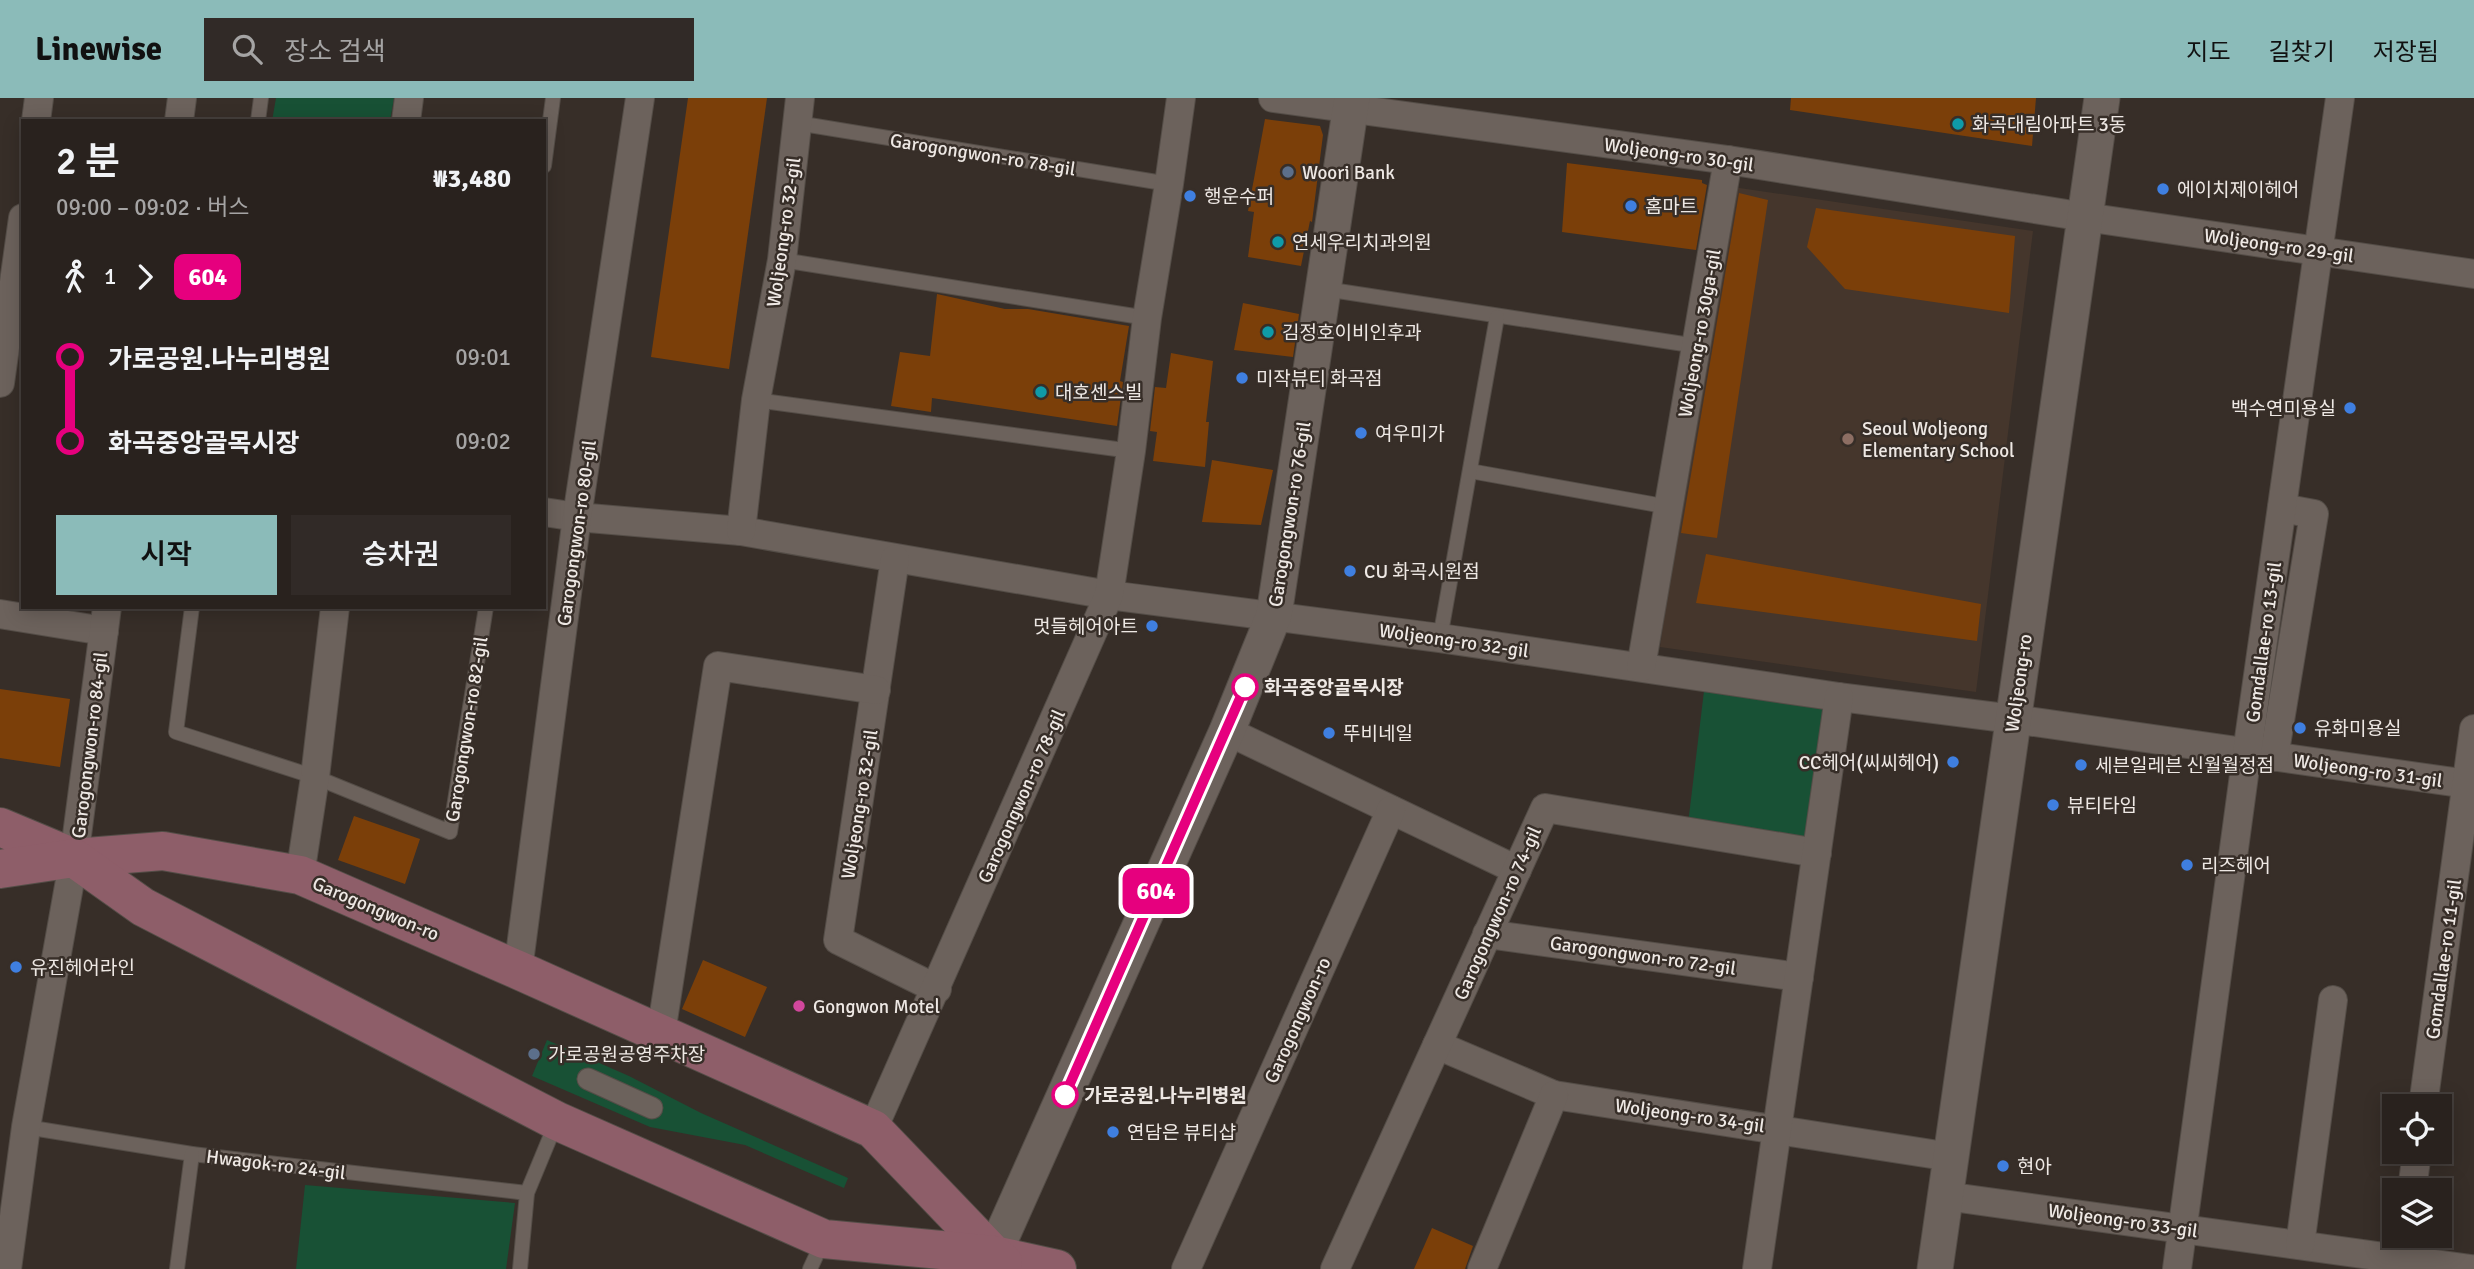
<!DOCTYPE html>
<html lang="ko">
<meta charset="utf-8">
<style>
body{margin:0;font-family:Signika,"Noto Sans KR",sans-serif;background:#312a27;color:#f1f3f6;height:100vh;display:flex;flex-direction:column;font-size:26px;white-space:nowrap}
*{box-sizing:border-box;margin:0}
p{font-size:23px;color:#a5a4a4}
.icon{flex:none;width:38px;height:38px;fill:none;stroke:currentColor;stroke-width:2;stroke-linecap:round;stroke-linejoin:round}
.map{position:relative;flex:1;overflow:hidden}
.side{position:absolute;left:21px;top:21px;width:525px;height:490px;display:flex;flex-direction:column;background:#29221e;border-radius:0px;box-shadow:0 4px 18px #0003,0 0 0 2px #453f3c}
.side>*{flex:none}
.badge{padding:0 14px;border-radius:10px;font-size:24px;line-height:46px}
.tools{position:absolute;left:2382px;top:996px;display:grid;gap:14px}
.tools a{display:grid;place-items:center;width:70px;height:70px;border-radius:0px;background:#29221e;box-shadow:0 4px 18px #0003,0 0 0 2px #453f3c;font-size:35px}
.map>.badge{position:absolute;translate:-50% -50%;box-shadow:0 0 0 4px #fff}
.legs{display:flex;align-items:center;gap:10px;height:77px;padding:0 35px;font-size:23px}
.legs p{margin-inline-start:auto}
.summary{display:flex;align-items:center;justify-content:space-between;height:119px;padding:0 35px}
h1{font-size:38px;font-weight:600;line-height:52px}
.button{display:flex;gap:14px;margin-top:auto;padding:14px 35px}
.button a{flex:1;height:80px;border-radius:0px;background:#8bbbb9;color:#111;font-size:28px;font-weight:600;line-height:80px;text-align:center}
.button a+a{background:#312a27;color:#f1f3f6}
ul{padding:0 35px;list-style:none}
li{display:flex;align-items:center;gap:24px;height:84px;font-size:26px}
li i{display:grid;place-items:center;width:10px;height:100%;margin:0 9px;background:currentColor}
li i::after{content:'';width:18px;height:18px;margin:-9px;border:5px solid;border-radius:50%;background:#29221e}
li p{margin-inline-start:auto}
li:first-child i{background:linear-gradient(#0000 50%,currentColor 0)}
li:last-child i{background:linear-gradient(currentColor 50%,#0000 0)}
header{display:flex;align-items:center;gap:42px;box-sizing:border-box;height:98px;padding:0 35px;background:#8bbbb9;color:#111}
header strong{font-size:33px}
nav{display:flex;gap:38px;margin-inline-start:auto;font-size:24px}
.search{width:490px;height:63px;background:#312a27;display:flex;align-items:center;gap:18px;box-sizing:border-box;padding:0 24px;border-radius:0px;color:#a5a4a4;font-size:26px}
.map>svg:first-child{display:block}
.built{fill:#45362c}
.green{fill:#185135}
.building{fill:#7b3f09}
.lines{fill:none;stroke-linecap:round;stroke-linejoin:round}
.service-casing{stroke:#544d47;stroke-width:16}
.pedestrian-casing{stroke:#544d47;stroke-width:23}
.minor-casing{stroke:#544d47;stroke-width:30}
.tertiary-casing{stroke:#544d47;stroke-width:37}
.secondary-casing{stroke:#544d47;stroke-width:40}
.service{stroke:#6c625c;stroke-width:14}
.pedestrian{stroke:#6c625c;stroke-width:21}
.minor{stroke:#6c625c;stroke-width:28}
.tertiary{stroke:#6c625c;stroke-width:35}
.secondary{stroke:#8e5e69;stroke-width:38}
.line-1-casing{stroke:#fff;stroke-width:16}
.line-1{stroke:#e6007e;stroke-width:10}
.culture-dot{fill:#0f9aa8;stroke:#372e28;stroke-width:2.5}
.service-dot{fill:#5c6f8a;stroke:#372e28;stroke-width:2.5}
.shop-dot{fill:#3f7fe0;stroke:#372e28;stroke-width:2.5}
.education-dot{fill:#8d6e63;stroke:#372e28;stroke-width:2.5}
.stop-1-dot{fill:#fff;stroke:#e6007e;stroke-width:3.5}
.hotel-dot{fill:#d1479c;stroke:#372e28;stroke-width:2.5}
.labels{text-anchor:middle;stroke-width:5;stroke-linejoin:round;paint-order:stroke}
.poi-label{font-size:19px;fill:#eee8e4;stroke:#372e28;text-anchor:start}
.street-label{font-size:19px;fill:#eee8e4;stroke:#372e28}
.stop-label{font-size:19px;font-weight:bold;fill:#eee8e4;stroke:#372e28;text-anchor:start}
</style>
<header>
<strong>Linewise</strong>
<div class="search"><svg class="icon" aria-label="search" viewBox="0 0 24 24"><circle cx="10" cy="10" r="6"/><path d="M15 15l6 6"/></svg>장소 검색</div>
<nav><a>지도</a><a>길찾기</a><a>저장됨</a></nav>
</header>
<div class="map">
<svg width="2474" height="1171" viewBox="0 0 2474 1171">
<rect width="100%" height="100%" fill="#372e28"/>
<path class="built" d="M1726 88 2033 133 1976 594 1660 549Z"/>
<g class="green">
<path d="M276 0H394L390 23H272Z"/>
<path d="M1704 593 1830 611 1812 744 1688 726Z"/>
<path d="M547 942 629 978 701 1015 848 1080 844 1090 745 1047 650 1029 532 978Z"/>
<path d="M305 1087 515 1105 506 1171H296Z"/>
</g>
<g class="building">
<path d="M688 0H767L729 271 651 259Z"/>
<path d="M1791 0H2036L2032 48 1790 12Z"/>
<path d="M1265 21 1320 28 1323 37 1312 124 1310 123 1301 168 1248 159 1254 114 1248 113Z"/>
<path d="M1567 65 1702 82V85L1707 87 1696 152 1562 134Z"/>
<path d="M1739 95 1768 102 1717 440 1681 435Z"/>
<path d="M1816 110 2015 138 2009 215 1845 191 1807 149Z"/>
<path d="M937 196 1005 211H1028L1129 228 1120 283 1123 284 1117 328 932 300 931 314 891 308 900 254 930 258Z"/>
<path d="M1243 205 1299 216 1293 259 1234 252Z"/>
<path d="M1171 255 1213 263 1206 324H1209L1205 369 1153 363 1157 334 1150 333 1155 289 1166 290Z"/>
<path d="M1212 362 1273 372 1261 427 1202 424Z"/>
<path d="M1706 456 1981 506 1977 543 1696 505Z"/>
<path d="M0 591 70 601 60 669 0 660Z"/>
<path d="M354 718 420 741 405 786 338 762Z"/>
<path d="M703 862 767 889 745 939 682 911Z"/>
<path d="M1432 1130 1473 1148 1465 1171H1414Z"/>
</g>
<g class="lines">
<defs>
<g id="service">
<path d="M258 23 261 0"/>
<path d="M797 25 1169 86"/>
<path d="M544 68 553 0"/>
<path d="M782 162 1147 220"/>
<path d="M1325 191 1697 248"/>
<path d="M756 302 1131 353"/>
<path d="M1470 373 1669 409"/>
<path d="M192 509 176 634 315 679 450 734 486 509"/>
<path d="M1440 540 1497 219"/>
<path d="M26 1029 192 1056 527 1095"/>
<path d="M177 1171 192 1056"/>
<path d="M520 1171 527 1095 556 1025"/>
<path d="M810 1171 823 1143"/>
</g>
<path id="pedestrian" d="M588 981 652 1010"/>
<g id="minor">
<path d="M1273 0 1728 62 2085 119 2474 176"/>
<path d="M36 23 39 0"/>
<path d="M179 23 182 0"/>
<path d="M406 23 409 0"/>
<path d="M0 285 23 120"/>
<path d="M544 414 577 419 741 433 1109 497 1440 540 1839 599 2013 621 2474 687"/>
<path d="M741 433 756 302 782 162 800 0"/>
<path d="M895 461 838 842 937 891"/>
<path d="M0 516 104 533"/>
<path d="M1641 569 1728 62"/>
<path d="M1227 633 1517 772"/>
<path d="M2274 659 2314 416 2282 410"/>
<path d="M300 777 315 679 335 509"/>
<path d="M1487 836 1799 879"/>
<path d="M518 872 577 419 640 0"/>
<path d="M661 935 718 568 876 592"/>
<path d="M1437 947 1554 997 1951 1059"/>
<path d="M2423 1008 2474 631"/>
<path d="M873 1031 1109 497 1131 353 1147 220 1169 86 1181 0"/>
<path d="M2412 1092 2417 1054"/>
<path d="M1945 1098 2471 1171"/>
<path d="M2300 1147 2333 902"/>
<path d="M7 1171 26 1029 74 760 107 509"/>
<path d="M1186 1171 1391 712"/>
<path d="M1335 1171 1545 710 1817 755"/>
<path d="M1482 1171 1554 997"/>
<path d="M1757 1171 1839 599"/>
<path d="M2177 1171 2247 655 2340 0"/>
</g>
<g id="tertiary">
<path d="M987 1171 1227 633 1274 517 1352 0"/>
<path d="M1935 1171 2102 0"/>
</g>
<g id="secondary">
<path d="M0 729 74 760 163 753 300 777 518 872 873 1031 994 1157 1057 1171"/>
<path d="M0 771 74 760 143 809 557 1023 824 1141 994 1157 1003 1164"/>
</g>
</defs>
<use href="#service" class="service-casing"/>
<use href="#pedestrian" class="pedestrian-casing"/>
<use href="#minor" class="minor-casing"/>
<use href="#tertiary" class="tertiary-casing"/>
<use href="#secondary" class="secondary-casing"/>
<use href="#service" class="service"/>
<use href="#pedestrian" class="pedestrian"/>
<use href="#minor" class="minor"/>
<use href="#tertiary" class="tertiary"/>
<use href="#secondary" class="secondary"/>
</g>
<g class="lines">
<defs>
<path id="line-1" d="M1065 997 1245 589"/>
</defs>
<use href="#line-1" class="line-1-casing"/>
<use href="#line-1" class="line-1"/>
</g>
<g class="culture-dot">
<circle cx="1958" cy="26" r="7"/>
<circle cx="1278" cy="144" r="7"/>
<circle cx="1268" cy="234" r="7"/>
<circle cx="1041" cy="294" r="7"/>
</g>
<g class="service-dot">
<circle cx="1288" cy="74" r="7"/>
<circle cx="534" cy="956" r="7"/>
</g>
<g class="shop-dot">
<circle cx="2163" cy="91" r="7"/>
<circle cx="1190" cy="98" r="7"/>
<circle cx="1631" cy="108" r="7"/>
<circle cx="1242" cy="280" r="7"/>
<circle cx="2350" cy="310" r="7"/>
<circle cx="1361" cy="335" r="7"/>
<circle cx="1350" cy="473" r="7"/>
<circle cx="1152" cy="528" r="7"/>
<circle cx="2300" cy="630" r="7"/>
<circle cx="1329" cy="635" r="7"/>
<circle cx="1953" cy="664" r="7"/>
<circle cx="2081" cy="667" r="7"/>
<circle cx="2053" cy="707" r="7"/>
<circle cx="2187" cy="767" r="7"/>
<circle cx="16" cy="869" r="7"/>
<circle cx="1113" cy="1034" r="7"/>
<circle cx="2003" cy="1068" r="7"/>
</g>
<circle class="education-dot" cx="1848" cy="341" r="7"/>
<g class="stop-1-dot">
<circle cx="1245" cy="589" r="12"/>
<circle cx="1065" cy="997" r="12"/>
</g>
<circle class="hotel-dot" cx="799" cy="908" r="7"/>
<g class="labels">
<g class="poi-label">
<text x="1972" y="33">화곡대림아파트 3동</text>
<text x="1302" y="81">Woori Bank</text>
<text x="2177" y="98">에이치제이헤어</text>
<text x="1204" y="105">행운수퍼</text>
<text x="1645" y="115">홈마트</text>
<text x="1292" y="151">연세우리치과의원</text>
<text x="1282" y="241">김정호이비인후과</text>
<text x="1256" y="287">미작뷰티 화곡점</text>
<text x="1055" y="301">대호센스빌</text>
<text x="2336" y="317" text-anchor="end">백수연미용실</text>
<text x="1862" y="337">Seoul Woljeong<tspan x="1862" dy="22">Elementary School</tspan></text>
<text x="1375" y="342">여우미가</text>
<text x="1364" y="480">CU 화곡시원점</text>
<text x="1138" y="535" text-anchor="end">멋들헤어아트</text>
<text x="2314" y="637">유화미용실</text>
<text x="1343" y="642">뚜비네일</text>
<text x="1939" y="671" text-anchor="end">CC헤어(씨씨헤어)</text>
<text x="2095" y="674">세븐일레븐 신월월정점</text>
<text x="2067" y="714">뷰티타임</text>
<text x="2201" y="774">리즈헤어</text>
<text x="30" y="876">유진헤어라인</text>
<text x="813" y="915">Gongwon Motel</text>
<text x="548" y="963">가로공원공영주차장</text>
<text x="1127" y="1041">연담은 뷰티샵</text>
<text x="2017" y="1075">현아</text>
</g>
<g class="street-label">
<text transform="translate(983 56) rotate(9)" y="7">Garogongwon-ro 78-gil</text>
<text transform="translate(1679 56) rotate(8)" y="7">Woljeong-ro 30-gil</text>
<text transform="translate(783 134) rotate(-82)" y="7">Woljeong-ro 32-gil</text>
<text transform="translate(2279 147) rotate(8)" y="7">Woljeong-ro 29-gil</text>
<text transform="translate(1699 235) rotate(-80)" y="7">Woljeong-ro 30ga-gil</text>
<text transform="translate(1289 416) rotate(-81)" y="7">Garogongwon-ro 76-gil</text>
<text transform="translate(576 435) rotate(-82)" y="7">Garogongwon-ro 80-gil</text>
<text transform="translate(1454 542) rotate(8)" y="7">Woljeong-ro 32-gil</text>
<text transform="translate(2263 544) rotate(-82)" y="7">Gomdallae-ro 13-gil</text>
<text transform="translate(2018 585) rotate(-82)" y="7">Woljeong-ro</text>
<text transform="translate(466 631) rotate(-81)" y="7">Garogongwon-ro 82-gil</text>
<text transform="translate(89 647) rotate(-83)" y="7">Garogongwon-ro 84-gil</text>
<text transform="translate(2368 672) rotate(8)" y="7">Woljeong-ro 31-gil</text>
<text transform="translate(1021 698) rotate(-66)" y="7">Garogongwon-ro 78-gil</text>
<text transform="translate(859 706) rotate(-81)" y="7">Woljeong-ro 32-gil</text>
<text transform="translate(376 810) rotate(23)" y="7">Garogongwon-ro</text>
<text transform="translate(1497 815) rotate(-66)" y="7">Garogongwon-ro 74-gil</text>
<text transform="translate(1643 857) rotate(8)" y="7">Garogongwon-ro 72-gil</text>
<text transform="translate(2443 861) rotate(-82)" y="7">Gomdallae-ro 11-gil</text>
<text transform="translate(1297 922) rotate(-66)" y="7">Garogongwon-ro</text>
<text transform="translate(1690 1017) rotate(8)" y="7">Woljeong-ro 34-gil</text>
<text transform="translate(276 1066) rotate(7)" y="7">Hwagok-ro 24-gil</text>
<text transform="translate(2123 1122) rotate(8)" y="7">Woljeong-ro 33-gil</text>
</g>
<g class="stop-label">
<text x="1264" y="596">화곡중앙골목시장</text>
<text x="1084" y="1004">가로공원.나누리병원</text>
</g>
</g>
</svg>
<div class="tools">
<a><svg class="icon" aria-label="locate" viewBox="0 0 24 24"><circle cx="12" cy="12" r="6"/><path d="M12 2v4M12 18v4M2 12h4M18 12h4"/></svg></a>
<a><svg class="icon" aria-label="layers" viewBox="0 0 24 24"><path d="M12 4l9 5-9 5-9-5zM3 14l9 5 9-5"/></svg></a>
</div>
<b class="badge" style="left:1156px;top:793px;background:#e6007e;color:#fff">604</b>
<section class="side">
<div class="summary"><div><h1>2 분</h1><p>09:00 – 09:02 · 버스</p></div><b>₩3,480</b></div>
<div class="legs"><svg class="icon" aria-label="walk" viewBox="0 0 24 24"><circle cx="13" cy="4" r="2"/><path d="M13 8l-2 6 4 7M11 14l-3 7M7 12l3-4h3l4 4"/></svg>1<svg class="icon" aria-label="forward" viewBox="0 0 24 24"><path d="M9 5l7 7-7 7"/></svg><b class="badge" style="background:#e6007e;color:#fff">604</b></div>
<ul>
<li><i style="color:#e6007e"></i><b>가로공원.나누리병원</b><p>09:01</p></li>
<li><i style="color:#e6007e"></i><b>화곡중앙골목시장</b><p>09:02</p></li>
</ul>
<div class="button"><a>시작</a><a>승차권</a></div>
</section>
</div>
